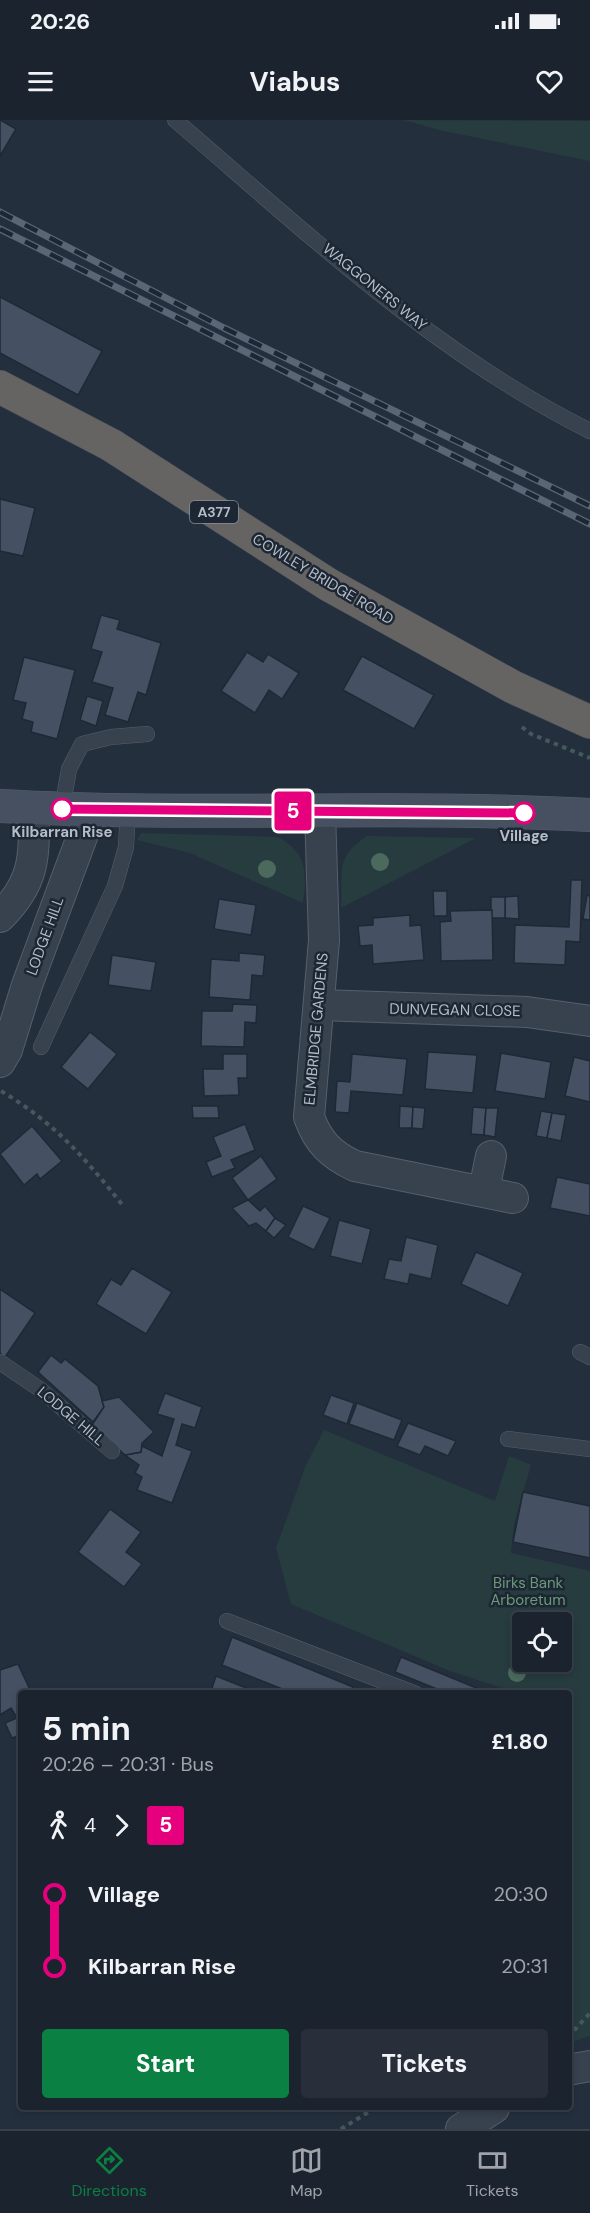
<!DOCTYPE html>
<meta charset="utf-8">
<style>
body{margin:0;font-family:"DM Sans",sans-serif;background:#282f3a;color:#f1f3f6;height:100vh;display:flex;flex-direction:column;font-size:22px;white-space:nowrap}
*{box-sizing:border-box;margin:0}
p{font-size:20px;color:#a0a4aa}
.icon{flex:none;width:33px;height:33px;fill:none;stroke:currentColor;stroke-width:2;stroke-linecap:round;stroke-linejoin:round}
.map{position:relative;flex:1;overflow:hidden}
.sheet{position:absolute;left:18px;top:1570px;width:554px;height:420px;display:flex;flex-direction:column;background:#1b232e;border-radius:6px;box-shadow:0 3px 9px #0003,0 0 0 2px #39404a}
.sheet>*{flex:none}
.badge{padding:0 12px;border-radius:4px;font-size:21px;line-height:39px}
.fabs{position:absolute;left:512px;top:1492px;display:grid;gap:12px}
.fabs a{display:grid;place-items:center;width:60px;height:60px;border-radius:6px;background:#1b232e;box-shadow:0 3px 9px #0003,0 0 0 2px #39404a;font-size:30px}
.map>.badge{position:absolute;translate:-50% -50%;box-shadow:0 0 0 3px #fff}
.legs{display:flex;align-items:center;gap:9px;height:66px;padding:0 24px;font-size:20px}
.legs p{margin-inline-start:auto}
.headline{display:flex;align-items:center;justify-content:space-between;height:102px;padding:0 24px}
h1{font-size:33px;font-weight:700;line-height:45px}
.primary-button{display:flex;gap:12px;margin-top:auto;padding:12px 24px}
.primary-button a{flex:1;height:69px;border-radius:6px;background:#0b8043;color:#fff;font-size:24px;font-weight:700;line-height:69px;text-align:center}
.primary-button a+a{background:#282f3a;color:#f1f3f6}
ul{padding:0 24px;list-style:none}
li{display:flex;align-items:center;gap:21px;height:72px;font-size:22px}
li i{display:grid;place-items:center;width:9px;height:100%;margin:0 8px;background:currentColor}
li i::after{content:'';width:15px;height:15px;margin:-8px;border:4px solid;border-radius:50%;background:#1b232e}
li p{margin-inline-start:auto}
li:first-child i{background:linear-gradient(#0000 50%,currentColor 0)}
li:last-child i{background:linear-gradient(currentColor 50%,#0000 0)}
.status{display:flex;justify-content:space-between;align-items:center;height:42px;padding:0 30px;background:#1b232e;direction:ltr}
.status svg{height:16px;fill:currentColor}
header{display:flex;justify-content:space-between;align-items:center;height:78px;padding:0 24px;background:#1b232e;font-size:27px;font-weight:700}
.tabs{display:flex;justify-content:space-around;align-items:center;height:84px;border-top:2px solid #39404a;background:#1b232e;font-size:16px;color:#a0a4aa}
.tabs a{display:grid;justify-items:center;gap:3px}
.tabs .current{color:#0b8043}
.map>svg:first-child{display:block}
.green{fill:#263c3f;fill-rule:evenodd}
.building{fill:#455162;stroke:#1f2835;stroke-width:1.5}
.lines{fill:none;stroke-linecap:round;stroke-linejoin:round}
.service-casing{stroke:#565f6c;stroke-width:16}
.minor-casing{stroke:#565f6c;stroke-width:32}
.secondary-casing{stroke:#565f6c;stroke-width:34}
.trunk-casing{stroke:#434c59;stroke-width:34}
.path{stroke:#44595c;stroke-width:4;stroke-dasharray:4.5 4.5;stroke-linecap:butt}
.service{stroke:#38414e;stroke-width:15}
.minor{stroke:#38414e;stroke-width:30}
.secondary{stroke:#465061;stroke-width:33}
.trunk{stroke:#656462;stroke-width:33}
.rail-casing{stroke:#5a6575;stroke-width:7}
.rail{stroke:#1d2633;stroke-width:4.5;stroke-dasharray:14;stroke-linecap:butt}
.tree{fill:#4b6a5d}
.line-1-casing{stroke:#fff;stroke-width:14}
.line-1{stroke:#e6007e;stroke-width:9}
.stop-1-dot{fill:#fff;stroke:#e6007e;stroke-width:3}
.labels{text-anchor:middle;stroke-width:5;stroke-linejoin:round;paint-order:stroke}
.shield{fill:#1d2633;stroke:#878f9c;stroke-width:1.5}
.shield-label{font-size:14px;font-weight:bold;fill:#b4bcc9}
.street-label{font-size:15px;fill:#b4bcc9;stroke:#1d2633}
.stop-label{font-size:15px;font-weight:bold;fill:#b4bcc9;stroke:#1d2633}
.park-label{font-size:15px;fill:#6b9a76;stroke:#1d2633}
</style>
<div class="status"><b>20:26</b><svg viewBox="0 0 49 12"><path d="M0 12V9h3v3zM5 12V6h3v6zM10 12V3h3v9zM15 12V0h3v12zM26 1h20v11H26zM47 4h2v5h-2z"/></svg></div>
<header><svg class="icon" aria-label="menu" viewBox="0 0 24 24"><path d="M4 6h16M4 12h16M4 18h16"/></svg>Viabus<svg class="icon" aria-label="heart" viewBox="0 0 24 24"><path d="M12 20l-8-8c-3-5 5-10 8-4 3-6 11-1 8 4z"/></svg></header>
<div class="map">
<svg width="590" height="2009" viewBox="0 0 590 2009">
<rect width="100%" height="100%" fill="#242f3e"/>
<g class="green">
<path d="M404 0 590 1V41L439 10Z"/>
<path d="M141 713 278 717C307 733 307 752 303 783L190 733 137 720Z"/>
<path d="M367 716 476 718 341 788C344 751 333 739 367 716Z"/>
<path d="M324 1310 495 1381 509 1336 531 1345 514 1404 511 1433 590 1451V1916L569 1923 568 1574 518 1573 450 1551 291 1484 276 1428 306 1345ZM522 1503H561V1542H522Z"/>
</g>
<g class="building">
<path d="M0 0 16 9 0 36Z"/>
<path d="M0 177 102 231 78 275 0 233Z"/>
<path d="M0 379 35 388 23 436 0 431Z"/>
<path d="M101 495 120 500 117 509 161 523 146 575 138 572 128 602 105 595 113 568 92 562 102 532 91 529Z"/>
<path d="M247 532 263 542 268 534 299 553 282 579 269 570 255 593 221 571Z"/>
<path d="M362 536 434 575 414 609 343 570Z"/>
<path d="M24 537 75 550 57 619 31 612 33 602 22 599 26 583 13 580Z"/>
<path d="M87 576 103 581 96 606 80 600Z"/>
<path d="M571 760H582L580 822 566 821 565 845 514 843 515 805 569 807Z"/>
<path d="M433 771H447V796H434Z"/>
<path d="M587 775 590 776V800L583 799Z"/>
<path d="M518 776 519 799 505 798V777Z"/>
<rect x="491" y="777" width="14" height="21"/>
<path d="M219 779 256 785 251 815 214 809Z"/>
<path d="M492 790 493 840 441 841 440 802 451 801 450 791Z"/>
<path d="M410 795V806L421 805 424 840 373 844 372 825 360 826 358 806 373 805V798Z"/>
<path d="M239 833 265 835 263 856 252 855 250 880 209 877 211 839 239 841Z"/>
<path d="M112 835 156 842 151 871 108 865Z"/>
<path d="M233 884 257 885 256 903 245 902 244 927 201 926 202 891H232Z"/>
<path d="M90 912 117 934 88 969 61 947Z"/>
<path d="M428 932 477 935 473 973 425 969Z"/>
<path d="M501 933 551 942 545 979 495 971Z"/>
<path d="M223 934H247V958H238L239 975 204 976 203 949H223Z"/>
<path d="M352 934 407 939 403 975 351 971 349 993 335 992 337 961 350 962Z"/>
<path d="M574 937 590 941V982L565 976Z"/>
<path d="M192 986H218L219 998H193Z"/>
<path d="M400 986 413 987 412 1008H399Z"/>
<path d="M413 987 425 988 423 1009 412 1008Z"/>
<path d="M473 987 486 988 484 1015 471 1014Z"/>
<path d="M486 988H498L495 1017 484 1015Z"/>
<path d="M541 991 552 993 547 1018 536 1016Z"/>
<path d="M552 993 566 995 561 1021 547 1018Z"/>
<path d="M245 1004 255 1030 231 1040 235 1048 212 1057 206 1042 221 1036 213 1017Z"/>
<path d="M32 1006 62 1041 40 1059 37 1054 24 1065 0 1034Z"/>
<path d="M261 1036 277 1059 248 1080 232 1058Z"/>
<path d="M557 1057 590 1064V1096L550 1088Z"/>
<path d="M248 1080 260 1091 265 1086 275 1098 266 1111 256 1103 249 1106 232 1088Z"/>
<path d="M303 1086 330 1098 314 1130 288 1117Z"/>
<path d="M275 1098 286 1105 274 1118 266 1111Z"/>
<path d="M339 1100 371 1109 362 1144 330 1136Z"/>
<path d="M406 1117 438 1125 431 1159 410 1154 408 1164 384 1159 389 1139 401 1141Z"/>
<path d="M476 1132 523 1153 508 1186 461 1164Z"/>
<path d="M132 1148 172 1172 146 1214 96 1184 111 1159 121 1165Z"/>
<path d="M0 1169 35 1193 5 1237 0 1233Z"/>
<path d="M51 1235 61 1243 65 1239 98 1266 104 1287 93 1302 38 1252Z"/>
<path d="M165 1273 202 1287 195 1308 182 1304 176 1325 192 1331 172 1383 137 1370 142 1357 135 1353 139 1345 125 1335 141 1332 142 1326 162 1336 174 1299 157 1294Z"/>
<path d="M331 1275 354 1283 347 1304 323 1295Z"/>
<path d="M119 1277 154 1312 142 1323 141 1332 125 1335 92 1305 104 1287 102 1281Z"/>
<path d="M357 1283 402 1300 394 1320 349 1304Z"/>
<path d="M408 1303 456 1321 448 1336 425 1326 420 1335 397 1326Z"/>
<path d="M523 1372 590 1386V1438L513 1422Z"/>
<path d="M110 1389 141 1412 126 1432 142 1444 124 1467 78 1432Z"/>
<path d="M232 1517 353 1567 351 1574H295L222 1545Z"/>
<path d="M401 1537 491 1574H449L395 1552Z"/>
<path d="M18 1544 32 1574H21V1615L12 1618 5 1603 17 1598 11 1588 0 1595V1550Z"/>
<path d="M216 1556 261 1574H210Z"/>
</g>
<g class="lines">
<defs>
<g id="service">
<path d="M175 0C306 112 435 234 590 311"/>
<path d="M62 689 69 649 82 624 111 617 147 614"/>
<path d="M41 927 115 766 126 727 128 690"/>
<path d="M580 1232 590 1237"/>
<path d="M0 1242 41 1270 112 1331"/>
<path d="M508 1319 590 1329"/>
<path d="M227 1501 416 1574"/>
</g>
<g id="minor">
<path d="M320 691 324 820 309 997C318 1022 331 1035 355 1046L513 1078"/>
<path d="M0 797C36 761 34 737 34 688"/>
<path d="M320 885 527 892 590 901"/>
<path d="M0 942 7 930 27 865 92 690"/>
<path d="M484 1070 491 1036"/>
<path d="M568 1950 590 1946"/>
<path d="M461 2009 494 1988"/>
</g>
<path id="secondary" d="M0 686C196 697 394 684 590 695"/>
<path id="trunk" d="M0 267 111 325 329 465 513 567 590 602"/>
</defs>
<use href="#service" class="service-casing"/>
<use href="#minor" class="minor-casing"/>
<use href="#secondary" class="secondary-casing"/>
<use href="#trunk" class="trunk-casing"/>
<g class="path">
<path d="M522 607 531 614 590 638"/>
<path d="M1 971C55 1003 86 1039 124 1087"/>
<path d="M568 1917 590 1893"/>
<path d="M426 1988H439"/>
<path d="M341 2009 375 1988"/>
</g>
<use href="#service" class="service"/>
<use href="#minor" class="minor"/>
<use href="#secondary" class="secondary"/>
<use href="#trunk" class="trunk"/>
<defs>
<g id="rail">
<path d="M0 92 224 208 590 386"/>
<path d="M0 109 590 404"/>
</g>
</defs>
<use href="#rail" class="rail-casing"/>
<use href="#rail" class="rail"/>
</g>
<g class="tree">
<circle cx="380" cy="742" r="9"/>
<circle cx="267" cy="749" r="9"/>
<circle cx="517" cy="1553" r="9"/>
</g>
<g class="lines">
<defs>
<path id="line-1" d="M62 689 524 693"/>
</defs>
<use href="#line-1" class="line-1-casing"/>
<use href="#line-1" class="line-1"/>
</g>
<g class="stop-1-dot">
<circle cx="62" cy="689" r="10"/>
<circle cx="524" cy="693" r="10"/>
</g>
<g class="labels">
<rect class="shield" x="190" y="381" width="48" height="22" rx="4.5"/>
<g class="shield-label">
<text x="214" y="397">A377</text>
</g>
<g class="street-label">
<text transform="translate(375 167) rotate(39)" y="5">WAGGONERS WAY</text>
<text transform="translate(323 459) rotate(31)" y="5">COWLEY BRIDGE ROAD</text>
<text transform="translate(45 816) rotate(-70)" y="5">LODGE HILL</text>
<text transform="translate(455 890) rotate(1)" y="5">DUNVEGAN CLOSE</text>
<text transform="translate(316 909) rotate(-85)" y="5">ELMBRIDGE GARDENS</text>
<text transform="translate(71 1296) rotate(40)" y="5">LODGE HILL</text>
</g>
<g class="stop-label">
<text x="62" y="717">Kilbarran Rise</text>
<text x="524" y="721">Village</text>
</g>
<g class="park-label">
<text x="528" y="1468">Birks Bank<tspan x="528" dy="17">Arboretum</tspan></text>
</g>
</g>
</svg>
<div class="fabs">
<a><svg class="icon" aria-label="locate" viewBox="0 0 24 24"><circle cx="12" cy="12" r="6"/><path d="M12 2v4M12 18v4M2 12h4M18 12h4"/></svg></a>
</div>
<b class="badge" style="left:293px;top:691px;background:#e6007e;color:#fff">5</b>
<section class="sheet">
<div class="headline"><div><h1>5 min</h1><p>20:26 – 20:31 · Bus</p></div><b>£1.80</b></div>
<div class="legs"><svg class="icon" aria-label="walk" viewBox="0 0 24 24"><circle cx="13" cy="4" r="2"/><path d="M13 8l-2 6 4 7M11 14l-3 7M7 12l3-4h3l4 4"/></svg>4<svg class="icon" aria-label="forward" viewBox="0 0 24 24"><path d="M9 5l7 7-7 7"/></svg><b class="badge" style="background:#e6007e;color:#fff">5</b></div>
<ul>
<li><i style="color:#e6007e"></i><b>Village</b><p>20:30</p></li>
<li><i style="color:#e6007e"></i><b>Kilbarran Rise</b><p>20:31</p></li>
</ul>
<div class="primary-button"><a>Start</a><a>Tickets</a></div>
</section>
</div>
<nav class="tabs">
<a class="current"><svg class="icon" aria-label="directions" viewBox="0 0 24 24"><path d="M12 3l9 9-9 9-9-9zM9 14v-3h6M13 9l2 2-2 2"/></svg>Directions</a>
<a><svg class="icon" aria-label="map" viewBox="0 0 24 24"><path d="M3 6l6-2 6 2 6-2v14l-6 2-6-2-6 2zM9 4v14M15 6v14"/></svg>Map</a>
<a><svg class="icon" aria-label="tickets" viewBox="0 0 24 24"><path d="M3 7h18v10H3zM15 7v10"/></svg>Tickets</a>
</nav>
